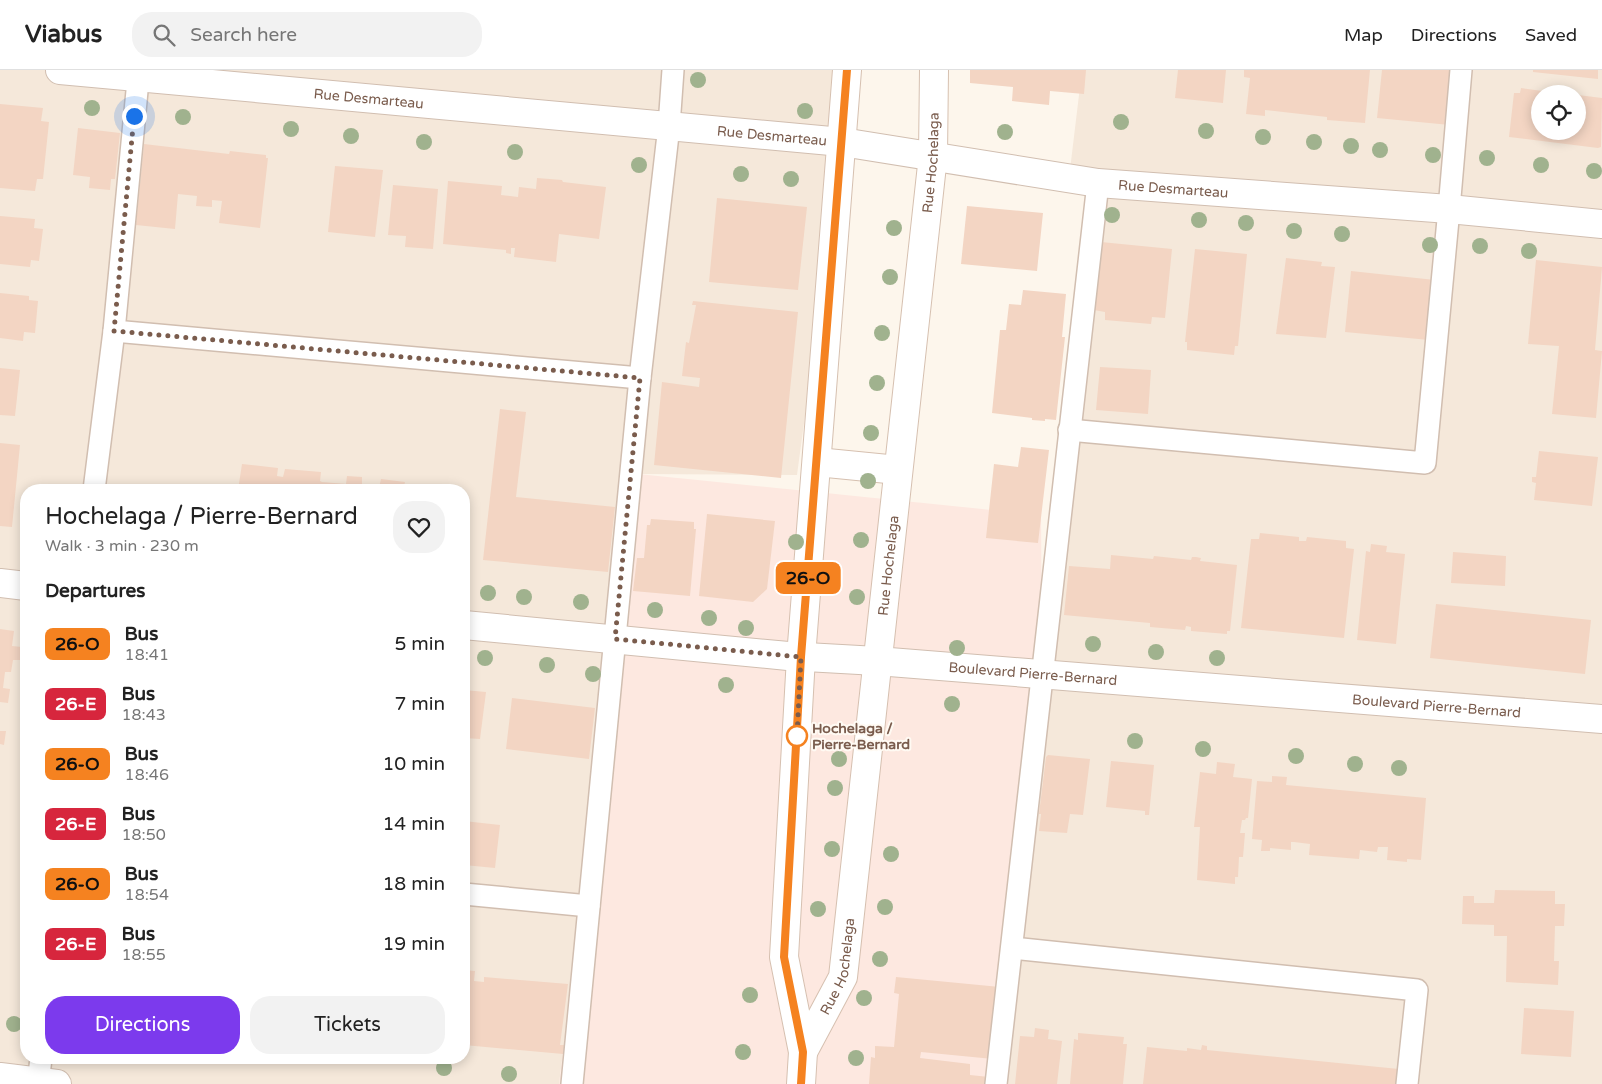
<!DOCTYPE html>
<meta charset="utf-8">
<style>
body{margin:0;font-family:"Varela Round",sans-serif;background:#f2f2f2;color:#222;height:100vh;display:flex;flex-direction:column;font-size:19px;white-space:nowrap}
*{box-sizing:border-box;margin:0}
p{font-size:16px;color:#767676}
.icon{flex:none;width:28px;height:28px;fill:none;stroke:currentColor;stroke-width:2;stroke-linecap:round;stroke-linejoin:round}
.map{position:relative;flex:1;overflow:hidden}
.details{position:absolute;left:20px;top:414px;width:450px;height:580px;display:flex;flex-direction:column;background:#fff;border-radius:20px;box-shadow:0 2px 12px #0003}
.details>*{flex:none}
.badge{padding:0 10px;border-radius:8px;font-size:18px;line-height:32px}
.controls{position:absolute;left:1531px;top:15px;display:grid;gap:10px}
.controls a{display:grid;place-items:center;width:55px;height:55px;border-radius:50%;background:#fff;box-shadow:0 2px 12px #0003;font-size:25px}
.you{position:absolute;width:25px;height:25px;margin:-12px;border:4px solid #fff;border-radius:50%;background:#1a73e8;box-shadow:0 0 0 8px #1a73e833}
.map>.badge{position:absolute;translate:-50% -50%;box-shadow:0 0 0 2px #fff}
h2{padding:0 25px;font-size:19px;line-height:45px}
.round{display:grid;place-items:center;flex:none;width:52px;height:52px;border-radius:20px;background:#f2f2f2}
.headline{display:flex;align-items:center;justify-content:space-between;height:85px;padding:0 25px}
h1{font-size:24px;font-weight:600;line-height:38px}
.cta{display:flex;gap:10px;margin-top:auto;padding:10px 25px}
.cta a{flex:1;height:58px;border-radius:20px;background:#7c3aed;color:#fff;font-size:20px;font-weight:600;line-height:58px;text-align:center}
.cta a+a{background:#f2f2f2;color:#222}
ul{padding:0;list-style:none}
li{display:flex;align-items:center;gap:15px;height:60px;padding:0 25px}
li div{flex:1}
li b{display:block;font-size:19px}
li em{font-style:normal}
li .badge{min-width:55px;font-weight:700;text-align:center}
header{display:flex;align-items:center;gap:30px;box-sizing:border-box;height:70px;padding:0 25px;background:#fff;border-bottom:1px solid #e0e0e0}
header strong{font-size:24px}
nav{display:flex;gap:28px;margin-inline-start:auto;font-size:18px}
.search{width:350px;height:45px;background:#f2f2f2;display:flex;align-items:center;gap:12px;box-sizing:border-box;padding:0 18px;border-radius:20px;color:#767676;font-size:19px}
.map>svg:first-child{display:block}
.residential{fill:#f5e8da;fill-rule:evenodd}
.commercial{fill:#fde8e0}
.building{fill:#f3d5c3}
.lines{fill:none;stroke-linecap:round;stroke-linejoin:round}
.service-casing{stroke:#d1beb0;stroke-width:24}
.minor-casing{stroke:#d1beb0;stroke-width:30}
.secondary-casing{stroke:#d6c0b0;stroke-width:30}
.service{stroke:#fff;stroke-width:21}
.minor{stroke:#fff;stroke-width:28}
.secondary{stroke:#fff;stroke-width:28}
.tree{fill:#a0b28e}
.line-casing{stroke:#fff;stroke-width:11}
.line{stroke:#f58220;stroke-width:8}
.walk{stroke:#7a5c4d;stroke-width:5;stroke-dasharray:0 9}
.stop-dot{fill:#fff;stroke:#f58220;stroke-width:2.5}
.labels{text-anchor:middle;stroke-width:4;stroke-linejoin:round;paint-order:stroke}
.street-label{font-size:14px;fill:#7a5c4d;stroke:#fffaf3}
.stop-label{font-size:14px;font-weight:bold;fill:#7a5c4d;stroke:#fffaf3;text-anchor:start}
</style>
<header>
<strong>Viabus</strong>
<div class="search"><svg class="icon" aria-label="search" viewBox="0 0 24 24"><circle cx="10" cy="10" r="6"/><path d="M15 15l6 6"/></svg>Search here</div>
<nav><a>Map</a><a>Directions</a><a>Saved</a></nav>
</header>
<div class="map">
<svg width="1602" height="1014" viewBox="0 0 1602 1014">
<rect width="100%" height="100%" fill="#fdf6ec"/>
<g class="residential">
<path d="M0 0H847L842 72 797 405 638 404 615 569 559 1014H0V508L26 511V988H464V420H26V508L0 505Z"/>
<path d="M1082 0H1602V1014H996L1098 113 1069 108ZM1540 24H1578V61H1540Z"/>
</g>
<path class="commercial" d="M638 404 1041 445 1042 604 996 1014H559Z"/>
<g class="building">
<path d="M970 0H1086L1084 24 1050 21 1049 35 1012 31 1013 17 970 13Z"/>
<path d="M1178 0H1226L1223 33 1175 28Z"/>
<path d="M1244 0H1370L1365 53 1327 50V47L1265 40V46L1246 44 1250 8 1244 7Z"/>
<path d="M1382 0H1455L1450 55 1377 48Z"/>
<path d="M1533 0H1598V9L1533 2Z"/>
<path d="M1521 18 1557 23V24H1540V61H1578V25L1602 28 1601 77 1598 78 1509 67 1514 23H1520Z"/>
<path d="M0 34 43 38 41 51 49 52 43 109H37L35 121 0 118Z"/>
<path d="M78 58 120 63 115 109H111L110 120 89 118 90 107 73 105Z"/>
<path d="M144 74 229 84 230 81 266 85V88H268L260 158 219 153 222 131 212 130V137L196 136 197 126 178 124 175 159 136 155Z"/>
<path d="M335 96 383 100 375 167 328 162Z"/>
<path d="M537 108 562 110 563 112 606 117 599 169 559 164 556 192 514 187 515 178H511V184L506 183V180L443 174 448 111 502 116 501 125 518 127 519 117 536 119Z"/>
<path d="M393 115 438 119 433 179 405 177 406 166 388 165Z"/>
<path d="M717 128 807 137 798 220 709 212Z"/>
<path d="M967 136 1043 143 1037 201 961 194Z"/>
<path d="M0 146 35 149 34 158 43 159 39 191 31 190 30 197 0 194Z"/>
<path d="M1101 172 1172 179 1165 248 1152 247 1151 254 1105 250V242L1094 240Z"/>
<path d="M1195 179 1247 184 1238 276H1235L1234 285 1187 280V272H1185Z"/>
<path d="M1286 188 1322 192 1321 196 1335 197 1326 268 1276 264Z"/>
<path d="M1536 190 1602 197 1595 280 1602 281 1596 348 1552 344 1559 276 1528 274Z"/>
<path d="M1351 201 1435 210 1429 270 1345 262Z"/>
<path d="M1023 220 1066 224 1062 267H1065L1056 350 1045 349V351L1032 350V348L992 343 1000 260H1006L1009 234 1021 235Z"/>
<path d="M0 223 29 226V230L38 231 35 263 24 262 23 271 0 268Z"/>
<path d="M693 231 798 242 781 408 654 395 662 312 699 317 700 308 682 306 686 272 689 273 696 235H692Z"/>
<path d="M1100 297 1151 300 1148 344 1096 340Z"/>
<path d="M0 298 20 300 15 346 0 345Z"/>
<path d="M500 339 526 342 516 427 615 437 608 502 483 490Z"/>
<path d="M0 373 20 375 12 457 0 456Z"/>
<path d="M1021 377 1049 380 1038 473 986 468 994 394 1018 397Z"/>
<path d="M1539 381 1598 387 1592 436 1534 430 1536 413 1532 412V407H1536Z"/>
<path d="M242 394 278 398 277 406 283 407 285 399 321 402 320 411 322 412 346 414 347 406 362 407V417L379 418 381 409 405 412 403 420H238Z"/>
<path d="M707 444 775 451 767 519 753 532 699 526Z"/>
<path d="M651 449 694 452V459H696L690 526 633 521 637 488H644L647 455H650Z"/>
<path d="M1260 463 1299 467V471H1306L1307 467 1346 471V478L1354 479 1344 568 1241 558 1251 469H1259Z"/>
<path d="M1371 474 1387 476 1386 482 1405 484 1396 574 1357 570 1366 481 1370 482Z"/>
<path d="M1453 482 1506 486 1505 516 1451 513Z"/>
<path d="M1111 485 1153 489 1154 486 1191 490 1192 487H1196L1201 488 1200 491 1237 495 1230 561H1227V564L1191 561V557L1186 556 1185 560 1150 557V553L1064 545 1069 496 1110 499Z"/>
<path d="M1436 534 1591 550 1585 604 1430 588Z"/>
<path d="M0 559 14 561 12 576 22 577 20 590H13L11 602H5L3 618 10 619 8 633 0 632Z"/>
<path d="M464 620 486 622 480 669 464 668Z"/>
<path d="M512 628 595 638 589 689 506 679Z"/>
<path d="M0 661H6L4 675 0 674Z"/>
<path d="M1048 685 1090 689 1083 745 1070 744 1067 763 1039 761 1041 744H1039L1046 687Z"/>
<path d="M1111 691 1154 695 1149 745H1145V741L1106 737Z"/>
<path d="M1217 692 1235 694 1233 707 1252 709 1248 748H1246L1245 750H1242L1240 763H1245L1243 787H1239L1238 807H1235V814L1197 810 1200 757H1194L1200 702 1216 704Z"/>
<path d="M1272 706 1287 707 1286 715 1426 728 1421 790 1407 789V792L1387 790 1388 777H1378L1377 782 1360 780 1359 789 1309 785 1310 774 1294 772H1291V780L1270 778V781H1261L1262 770 1252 769 1257 711 1272 712Z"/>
<path d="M464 751 500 755 495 798 464 795Z"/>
<path d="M1495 820 1555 821V834H1565L1564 856H1555L1554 891H1559L1558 915 1506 912 1507 866H1494V855L1462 854 1463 826H1474V833H1494Z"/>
<path d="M464 900 475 901 474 911 484 912V907L568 914 560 975H565L563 984 464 975Z"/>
<path d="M896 907 1000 917 993 989 921 982 920 988 970 994V1005L989 1007 988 1014H869L871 987 875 988V976L894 977 899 924 894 923Z"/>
<path d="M1524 938 1574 941 1571 987 1521 984Z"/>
<path d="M1035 958 1049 960 1048 969 1062 971 1057 1014H1015L1020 966 1034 967Z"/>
<path d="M1078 963 1124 967 1123 974H1127L1123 1014H1070L1074 969 1078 970Z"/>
<path d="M1202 975 1207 976V980L1399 999 1397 1014H1143L1147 977 1187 981V978L1201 980Z"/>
</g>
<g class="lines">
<defs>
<g id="service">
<path d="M114 261 640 308"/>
<path d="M1069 360 1425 393 1449 139 1461 0"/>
<path d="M94 420 114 261 139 0"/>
<path d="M464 824 589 836"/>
<path d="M1012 878 1417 920 1407 1014"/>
<path d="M38 1014 41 988"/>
<path d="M572 1014 640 308 669 56 673 0"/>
<path d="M996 1014 1098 113"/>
</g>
<g id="minor">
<path id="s1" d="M60 0 842 72 1098 113 1449 139 1602 154"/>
<path d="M0 513 26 516"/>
<path id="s2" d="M464 555 788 586 877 591 1602 649"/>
<path d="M0 1007 57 1014"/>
</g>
<g id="secondary">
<path d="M817 392 898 400"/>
<path id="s3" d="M803 982 843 907 933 86 934 0"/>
<path d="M801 1014 803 982 784 887 801 587 847 0"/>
</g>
</defs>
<use href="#service" class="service-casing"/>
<use href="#minor" class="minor-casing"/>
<use href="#secondary" class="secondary-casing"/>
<use href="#service" class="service"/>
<use href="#minor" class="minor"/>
<use href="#secondary" class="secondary"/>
</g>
<g class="tree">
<circle cx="698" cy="10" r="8"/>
<circle cx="92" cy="38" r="8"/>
<circle cx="805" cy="41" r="8"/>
<circle cx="183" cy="47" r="8"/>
<circle cx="1121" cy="52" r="8"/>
<circle cx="291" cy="59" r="8"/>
<circle cx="1206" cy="61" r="8"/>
<circle cx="1005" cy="62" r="8"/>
<circle cx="351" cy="66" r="8"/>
<circle cx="1263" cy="67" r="8"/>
<circle cx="424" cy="72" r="8"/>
<circle cx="1314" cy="72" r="8"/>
<circle cx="1351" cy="76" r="8"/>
<circle cx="1380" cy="80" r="8"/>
<circle cx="515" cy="82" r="8"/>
<circle cx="1433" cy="85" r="8"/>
<circle cx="1487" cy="88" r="8"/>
<circle cx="639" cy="95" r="8"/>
<circle cx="1541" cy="95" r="8"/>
<circle cx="1594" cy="101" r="8"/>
<circle cx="741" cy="104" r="8"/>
<circle cx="791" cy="109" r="8"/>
<circle cx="1112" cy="145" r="8"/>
<circle cx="1199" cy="150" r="8"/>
<circle cx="1246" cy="153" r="8"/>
<circle cx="894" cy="158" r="8"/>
<circle cx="1294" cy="161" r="8"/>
<circle cx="1342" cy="164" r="8"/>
<circle cx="1430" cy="175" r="8"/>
<circle cx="1480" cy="176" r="8"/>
<circle cx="1529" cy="181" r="8"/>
<circle cx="890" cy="207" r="8"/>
<circle cx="882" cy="263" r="8"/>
<circle cx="877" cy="313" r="8"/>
<circle cx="871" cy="363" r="8"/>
<circle cx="868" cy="411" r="8"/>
<circle cx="861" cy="470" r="8"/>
<circle cx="796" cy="472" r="8"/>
<circle cx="488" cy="523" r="8"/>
<circle cx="524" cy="527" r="8"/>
<circle cx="857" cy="527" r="8"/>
<circle cx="581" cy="532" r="8"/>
<circle cx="655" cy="540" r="8"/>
<circle cx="709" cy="548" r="8"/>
<circle cx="746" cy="558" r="8"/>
<circle cx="1093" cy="574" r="8"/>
<circle cx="957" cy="578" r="8"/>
<circle cx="1156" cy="582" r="8"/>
<circle cx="485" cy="588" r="8"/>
<circle cx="1217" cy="588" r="8"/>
<circle cx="547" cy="595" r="8"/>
<circle cx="593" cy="604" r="8"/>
<circle cx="726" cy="615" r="8"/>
<circle cx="952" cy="634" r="8"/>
<circle cx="1135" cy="671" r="8"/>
<circle cx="1203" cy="679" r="8"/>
<circle cx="1296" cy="686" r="8"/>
<circle cx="839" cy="689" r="8"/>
<circle cx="1355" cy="694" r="8"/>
<circle cx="1399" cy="698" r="8"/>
<circle cx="835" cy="718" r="8"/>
<circle cx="832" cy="779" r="8"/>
<circle cx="891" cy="784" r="8"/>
<circle cx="885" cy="837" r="8"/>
<circle cx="818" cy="839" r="8"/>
<circle cx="880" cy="889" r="8"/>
<circle cx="750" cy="925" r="8"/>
<circle cx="864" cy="928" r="8"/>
<circle cx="14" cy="954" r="8"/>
<circle cx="743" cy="982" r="8"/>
<circle cx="856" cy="988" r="8"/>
<circle cx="444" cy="998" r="8"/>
<circle cx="509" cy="1004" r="8"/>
</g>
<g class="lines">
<defs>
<path id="line" d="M801 1014 803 982 784 887 801 587 847 0"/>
</defs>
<use href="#line" class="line-casing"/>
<use href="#line" class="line"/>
<path class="walk" d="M134 46 114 261 640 308 615 569 801 587 797 666"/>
</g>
<circle class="stop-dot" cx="797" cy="666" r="10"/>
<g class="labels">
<g class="street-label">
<text dy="5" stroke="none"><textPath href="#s1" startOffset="310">Rue Desmarteau</textPath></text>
<text dy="5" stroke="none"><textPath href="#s1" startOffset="715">Rue Desmarteau</textPath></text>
<text dy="5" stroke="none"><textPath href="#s3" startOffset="904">Rue Hochelaga</textPath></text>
<text dy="5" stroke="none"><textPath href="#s1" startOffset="1120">Rue Desmarteau</textPath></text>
<text dy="5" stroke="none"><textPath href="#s3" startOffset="499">Rue Hochelaga</textPath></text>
<text dy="5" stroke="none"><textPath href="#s2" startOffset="571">Boulevard Pierre-Bernard</textPath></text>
<text dy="5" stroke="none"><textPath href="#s2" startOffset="976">Boulevard Pierre-Bernard</textPath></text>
<text dy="5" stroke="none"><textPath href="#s3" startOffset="94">Rue Hochelaga</textPath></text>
</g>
<g class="stop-label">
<text x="812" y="663">Hochelaga /<tspan x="812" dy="16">Pierre-Bernard</tspan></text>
</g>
</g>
</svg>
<div class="controls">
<a><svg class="icon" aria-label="locate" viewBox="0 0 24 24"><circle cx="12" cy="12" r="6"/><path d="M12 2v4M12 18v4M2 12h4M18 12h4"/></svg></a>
</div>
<div class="you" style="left:134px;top:46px"></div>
<b class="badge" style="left:808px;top:508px;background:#f58220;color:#111">26-O</b>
<section class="details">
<div class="headline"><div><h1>Hochelaga / Pierre-Bernard</h1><p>Walk · 3 min · 230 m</p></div><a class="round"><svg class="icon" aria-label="heart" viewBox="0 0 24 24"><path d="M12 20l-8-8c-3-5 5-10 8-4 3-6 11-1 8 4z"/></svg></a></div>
<h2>Departures</h2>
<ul>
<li><span class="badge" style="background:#f58220;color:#111">26-O</span><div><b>Bus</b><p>18:41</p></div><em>5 min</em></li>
<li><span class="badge" style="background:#d7263d;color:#fff">26-E</span><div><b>Bus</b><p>18:43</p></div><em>7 min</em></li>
<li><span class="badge" style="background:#f58220;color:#111">26-O</span><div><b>Bus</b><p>18:46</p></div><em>10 min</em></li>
<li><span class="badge" style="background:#d7263d;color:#fff">26-E</span><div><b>Bus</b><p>18:50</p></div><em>14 min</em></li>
<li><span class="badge" style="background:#f58220;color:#111">26-O</span><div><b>Bus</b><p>18:54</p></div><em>18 min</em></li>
<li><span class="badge" style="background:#d7263d;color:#fff">26-E</span><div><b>Bus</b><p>18:55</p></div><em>19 min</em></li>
</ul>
<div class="cta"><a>Directions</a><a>Tickets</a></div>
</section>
</div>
